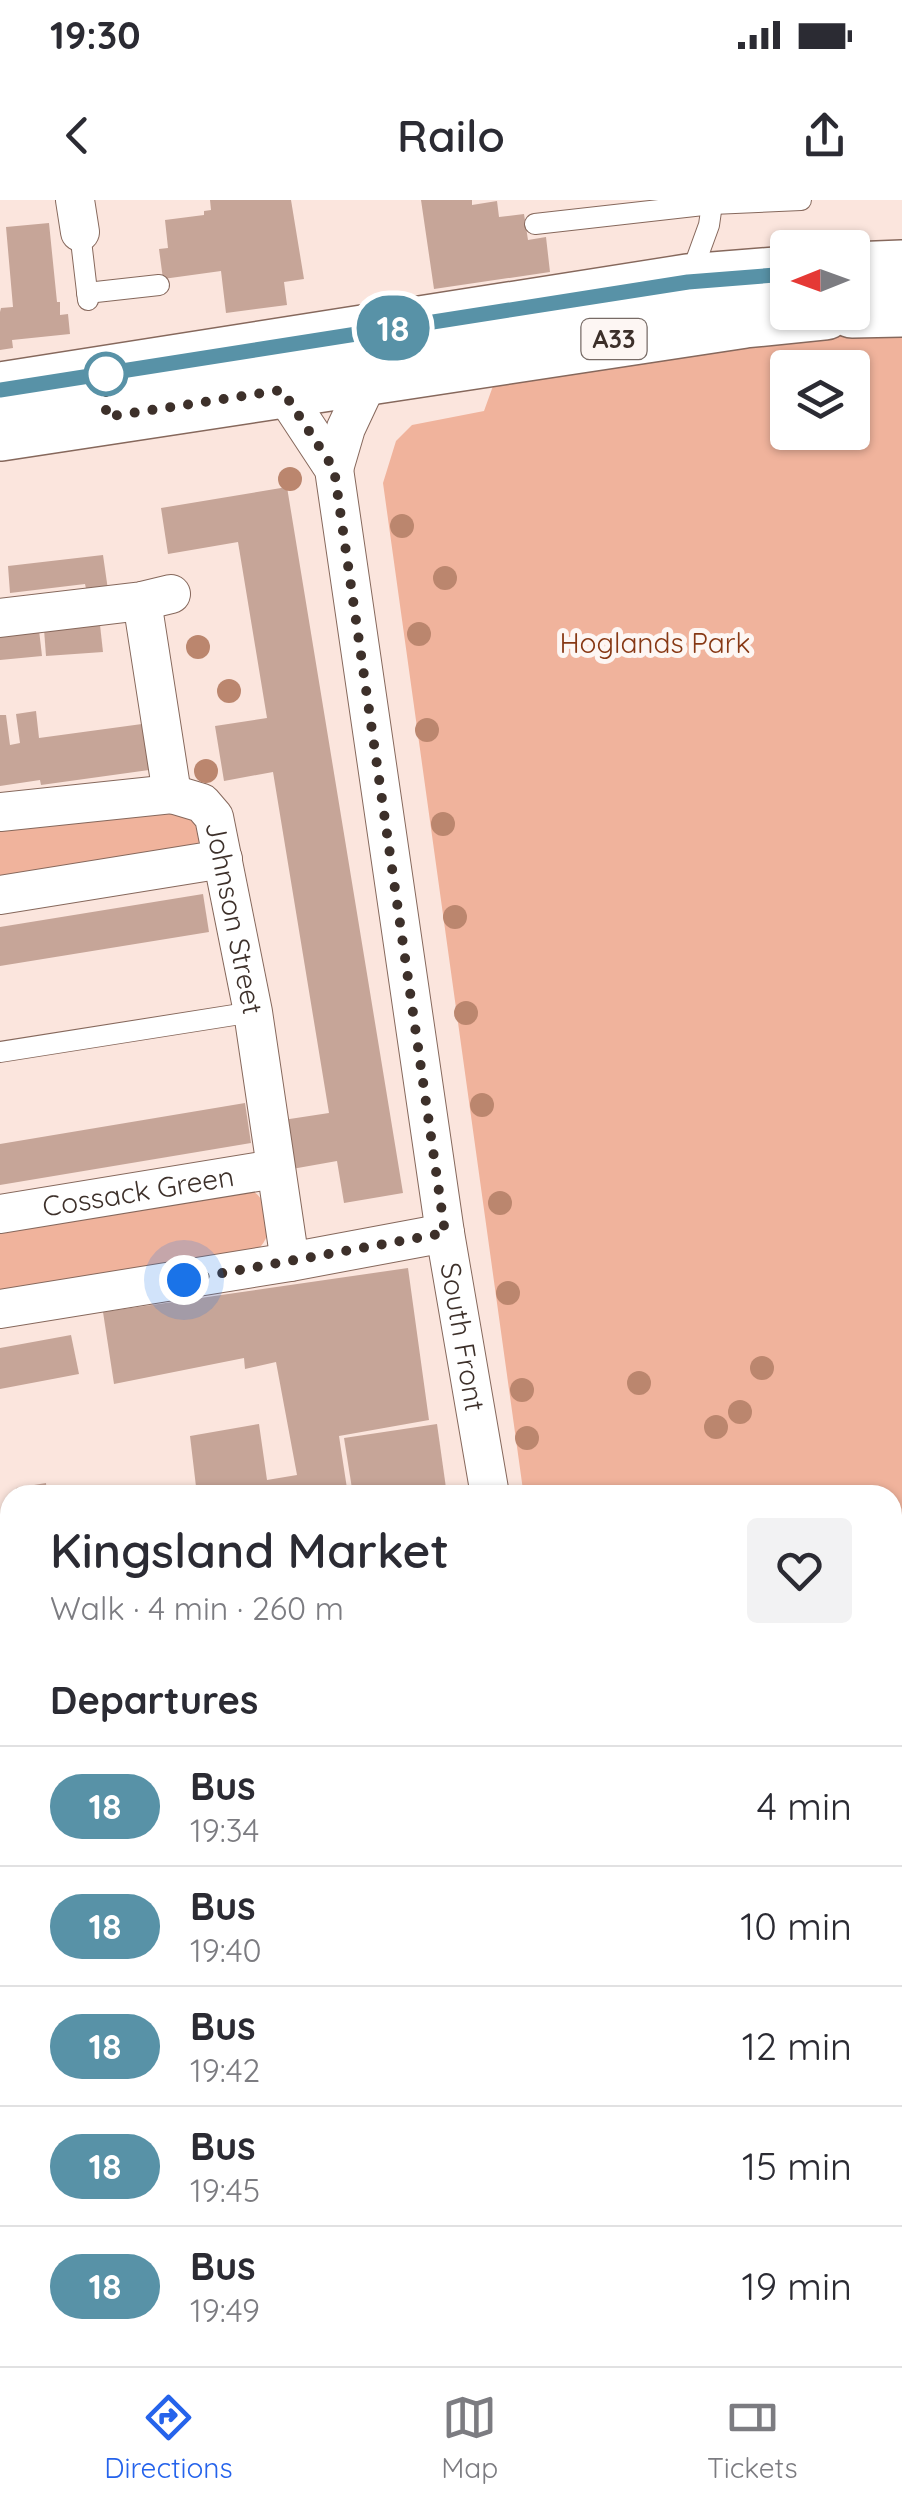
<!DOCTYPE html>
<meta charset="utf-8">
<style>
body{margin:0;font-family:Quicksand,sans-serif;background:#f2f2f3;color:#2b2b33;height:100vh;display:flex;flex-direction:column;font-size:38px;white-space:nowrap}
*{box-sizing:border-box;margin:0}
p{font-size:32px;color:#7c7c81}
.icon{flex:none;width:55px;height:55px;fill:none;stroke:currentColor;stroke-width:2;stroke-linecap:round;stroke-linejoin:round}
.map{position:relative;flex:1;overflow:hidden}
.panel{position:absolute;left:0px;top:1285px;width:902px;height:882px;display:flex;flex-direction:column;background:#fff;border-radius:30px 30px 0 0;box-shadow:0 2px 8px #0004}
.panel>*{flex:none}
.badge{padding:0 20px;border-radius:32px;font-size:35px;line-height:65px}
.needle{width:65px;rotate:269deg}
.fabs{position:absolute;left:770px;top:30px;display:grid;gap:20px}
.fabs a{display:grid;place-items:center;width:100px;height:100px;border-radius:10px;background:#fff;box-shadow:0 2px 8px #0004;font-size:50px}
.you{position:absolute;width:50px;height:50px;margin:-25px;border:8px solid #fff;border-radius:50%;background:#1a73e8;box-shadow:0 0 0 15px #1a73e833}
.map>.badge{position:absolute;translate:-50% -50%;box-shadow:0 0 0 5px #fff}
h2{padding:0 50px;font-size:38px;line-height:90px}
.round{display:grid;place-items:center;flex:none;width:105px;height:105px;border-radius:10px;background:#f2f2f3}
.head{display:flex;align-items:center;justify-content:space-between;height:170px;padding:0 50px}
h1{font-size:48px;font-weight:600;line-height:75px}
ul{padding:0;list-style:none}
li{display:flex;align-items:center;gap:30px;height:120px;padding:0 50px;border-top:2px solid #e1e1e2}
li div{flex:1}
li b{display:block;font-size:38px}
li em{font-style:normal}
li .badge{min-width:110px;font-weight:700;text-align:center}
.status{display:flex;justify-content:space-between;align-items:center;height:70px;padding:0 50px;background:#fff;direction:ltr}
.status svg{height:28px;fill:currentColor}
header{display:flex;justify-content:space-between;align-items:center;height:130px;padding:0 50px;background:#fff;font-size:45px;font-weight:600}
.dock{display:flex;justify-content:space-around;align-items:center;height:140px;border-top:2px solid #e1e1e2;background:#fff;font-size:28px;color:#7c7c81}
.dock a{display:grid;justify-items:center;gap:5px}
.dock .on{color:#2563eb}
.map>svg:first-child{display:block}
.green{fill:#f0b39c;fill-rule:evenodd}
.building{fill:#c6a598}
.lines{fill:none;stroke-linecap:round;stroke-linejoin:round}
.service-casing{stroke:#86685c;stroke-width:22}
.minor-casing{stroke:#86685c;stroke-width:40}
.tertiary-casing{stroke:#86685c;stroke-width:50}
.primary-casing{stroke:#86685c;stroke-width:58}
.service{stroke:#fff;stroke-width:20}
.minor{stroke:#fff;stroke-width:38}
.tertiary{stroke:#fff;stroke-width:48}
.primary{stroke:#fff;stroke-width:55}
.tree{fill:#bb866e}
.line-casing{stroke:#fff;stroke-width:22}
.line{stroke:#5892a7;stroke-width:15}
.walk{stroke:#3d302a;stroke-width:10;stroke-dasharray:0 18}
.stop-dot{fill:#fff;stroke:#5892a7;stroke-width:5}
.labels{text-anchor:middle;stroke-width:10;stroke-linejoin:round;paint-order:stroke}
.shield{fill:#fdf6f3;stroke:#776b66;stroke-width:2.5}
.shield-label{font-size:25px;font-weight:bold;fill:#3d302a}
.park-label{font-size:28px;fill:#873814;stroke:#fdf6f3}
.street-label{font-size:28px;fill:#3d302a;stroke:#fdf6f3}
</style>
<div class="status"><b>19:30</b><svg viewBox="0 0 49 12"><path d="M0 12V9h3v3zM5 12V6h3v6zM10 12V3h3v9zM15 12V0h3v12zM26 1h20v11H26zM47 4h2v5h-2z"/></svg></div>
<header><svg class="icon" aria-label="back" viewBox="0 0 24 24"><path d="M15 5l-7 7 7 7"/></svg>Railo<svg class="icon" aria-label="share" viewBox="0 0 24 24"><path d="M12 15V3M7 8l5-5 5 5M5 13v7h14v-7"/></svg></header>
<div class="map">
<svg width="902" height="2166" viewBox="0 0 902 2166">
<rect width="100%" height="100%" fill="#fbe5dd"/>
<g class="green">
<path d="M846 133H902V1330L893 1329 892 1295H571L523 1290 383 283 396 241 412 225 484 211 493 186 690 147ZM788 168H852V232H788Z"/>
<path d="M164 609 184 613 202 624 201 640 190 651 0 682V624Z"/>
<path d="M244 986C273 998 279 1036 252 1054L0 1097V1027Z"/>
<path d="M893 1405 902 1407V1909H892Z"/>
<path d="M10 1442V2158H424L416 2166H0V1443Z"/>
<path d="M548 2158H745L720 2166H555Z"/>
</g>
<g class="building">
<path d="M210 0H291L304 79 284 82 287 105 226 113 221 71 163 79 159 49 168 48 165 20 204 15V11L211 10Z"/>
<path d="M421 0H472V5L497 1 499 17 524 14 528 40 546 37 550 72 434 89Z"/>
<path d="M49 23 57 102H60V115L68 114 70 134 12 140 13 148 0 150V112L1 108 13 107 6 27Z"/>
<path d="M287 287 403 993 344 1003 337 961 292 969 283 920 329 913 273 572 224 581 215 526 267 518 238 342 168 354 161 308Z"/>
<path d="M103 355 108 390 87 393 85 384 10 393 8 366Z"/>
<path d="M100 425 103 452 46 456 44 429Z"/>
<path d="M39 430 42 456 0 460V434Z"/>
<path d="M36 511 39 538 142 524 149 570 41 585 40 580 0 586V515H6L10 545 20 543 16 514Z"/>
<path d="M203 694 209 732 0 766V727Z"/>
<path d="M245 903 251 943 0 985V944Z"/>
<path d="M408 1068 429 1220 339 1236 348 1295H197L190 1236 259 1224 267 1280 297 1275 276 1162 245 1169 244 1158 114 1184 103 1112Z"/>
<path d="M71 1135 79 1174 0 1189V1148Z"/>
<path d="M437 1224 447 1295H353L344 1238Z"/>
<path d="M46 1283 47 1295H17L16 1288Z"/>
<path d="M892 2009H902V2166H870V2158H892Z"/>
</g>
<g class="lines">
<defs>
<g id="service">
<path d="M535 24 712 4 801 0"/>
<path d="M80 32 88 100"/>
<path d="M689 80 709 25 712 4"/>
<path d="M87 93 159 85"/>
<path d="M0 852 253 812"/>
</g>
<g id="minor">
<path d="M75 0 80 32"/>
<path id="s1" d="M282 190 334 269 445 1033 490 1295"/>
<path d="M334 269 346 228 369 179"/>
<path id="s2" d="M142 401 172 594 202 603 214 617 253 812 290 1062"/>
<path d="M0 418 142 401 171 394"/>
<path d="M0 612 172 594"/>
<path d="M0 695 223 659"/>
<path id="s3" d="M0 1014 275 969"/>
<path d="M0 1109 290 1062 445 1033"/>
<path d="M892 1959H902"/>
<path d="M510 2166 511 2158"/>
<path d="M772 2166 781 2158"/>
</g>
<g id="tertiary">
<path d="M892 1369 902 1370"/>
<path d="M0 1415 10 1414"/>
</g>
<g id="primary">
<path d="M852 70 902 68"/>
<path d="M852 110 902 109"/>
<path d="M0 190 688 82 788 74"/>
<path d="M0 233 745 120 825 112"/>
</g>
</defs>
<use href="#service" class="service-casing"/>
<use href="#minor" class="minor-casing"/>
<use href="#tertiary" class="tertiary-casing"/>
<use href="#primary" class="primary-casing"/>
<use href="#service" class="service"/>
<use href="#minor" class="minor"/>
<use href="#tertiary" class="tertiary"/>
<use href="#primary" class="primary"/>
</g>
<g class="tree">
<circle cx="290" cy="279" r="12"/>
<circle cx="402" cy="326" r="12"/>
<circle cx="445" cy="378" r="12"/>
<circle cx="419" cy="434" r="12"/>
<circle cx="198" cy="447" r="12"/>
<circle cx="229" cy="491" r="12"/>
<circle cx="427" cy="530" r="12"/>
<circle cx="206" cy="571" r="12"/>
<circle cx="443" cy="624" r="12"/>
<circle cx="455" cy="717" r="12"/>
<circle cx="466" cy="813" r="12"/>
<circle cx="482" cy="905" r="12"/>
<circle cx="500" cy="1003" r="12"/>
<circle cx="508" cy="1093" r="12"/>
<circle cx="762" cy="1168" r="12"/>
<circle cx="639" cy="1183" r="12"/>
<circle cx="522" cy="1190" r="12"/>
<circle cx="740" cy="1212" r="12"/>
<circle cx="716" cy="1227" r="12"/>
<circle cx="527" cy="1238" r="12"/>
</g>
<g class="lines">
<defs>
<path id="line" d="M0 190 688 82 788 74"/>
</defs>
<use href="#line" class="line-casing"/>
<use href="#line" class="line"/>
<path class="walk" d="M106 174V217L282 190 334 269 445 1033 184 1080"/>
</g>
<circle class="stop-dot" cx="106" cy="174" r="20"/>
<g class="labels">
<rect class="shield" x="581.5" y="119" width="65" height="40" rx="8"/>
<g class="shield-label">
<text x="614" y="148">A33</text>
</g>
<g class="park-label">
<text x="655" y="453">Hoglands Park</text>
</g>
<g class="street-label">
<text dy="10" stroke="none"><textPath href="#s2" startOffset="348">Johnson Street</textPath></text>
<text dy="10" stroke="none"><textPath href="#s3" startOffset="140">Cossack Green</textPath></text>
<text dy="10" stroke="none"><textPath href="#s1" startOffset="972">South Front</textPath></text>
</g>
</g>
</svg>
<div class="fabs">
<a><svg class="needle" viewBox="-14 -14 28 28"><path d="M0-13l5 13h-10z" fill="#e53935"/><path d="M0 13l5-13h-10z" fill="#7c7c81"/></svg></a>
<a><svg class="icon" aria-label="layers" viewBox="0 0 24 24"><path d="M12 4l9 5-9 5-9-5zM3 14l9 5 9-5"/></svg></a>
</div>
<div class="you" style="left:184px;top:1080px"></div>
<b class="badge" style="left:393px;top:128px;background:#5892a7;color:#fff">18</b>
<section class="panel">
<div class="head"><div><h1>Kingsland Market</h1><p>Walk · 4 min · 260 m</p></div><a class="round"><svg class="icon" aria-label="heart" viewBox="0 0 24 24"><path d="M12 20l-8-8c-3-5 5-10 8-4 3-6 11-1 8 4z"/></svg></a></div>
<h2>Departures</h2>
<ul>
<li><span class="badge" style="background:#5892a7;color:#fff">18</span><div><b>Bus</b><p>19:34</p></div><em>4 min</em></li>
<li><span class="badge" style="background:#5892a7;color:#fff">18</span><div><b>Bus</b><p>19:40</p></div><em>10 min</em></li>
<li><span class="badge" style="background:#5892a7;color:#fff">18</span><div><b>Bus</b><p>19:42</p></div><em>12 min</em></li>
<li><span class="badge" style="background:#5892a7;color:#fff">18</span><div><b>Bus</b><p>19:45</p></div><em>15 min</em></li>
<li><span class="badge" style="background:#5892a7;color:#fff">18</span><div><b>Bus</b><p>19:49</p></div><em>19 min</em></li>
</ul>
</section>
</div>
<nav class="dock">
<a class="on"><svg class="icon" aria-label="directions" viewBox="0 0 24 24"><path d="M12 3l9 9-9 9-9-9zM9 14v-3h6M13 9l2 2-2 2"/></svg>Directions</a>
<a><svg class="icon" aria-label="map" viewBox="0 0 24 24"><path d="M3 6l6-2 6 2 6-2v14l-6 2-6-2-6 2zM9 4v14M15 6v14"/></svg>Map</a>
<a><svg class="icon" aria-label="tickets" viewBox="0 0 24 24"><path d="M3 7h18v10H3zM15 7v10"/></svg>Tickets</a>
</nav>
